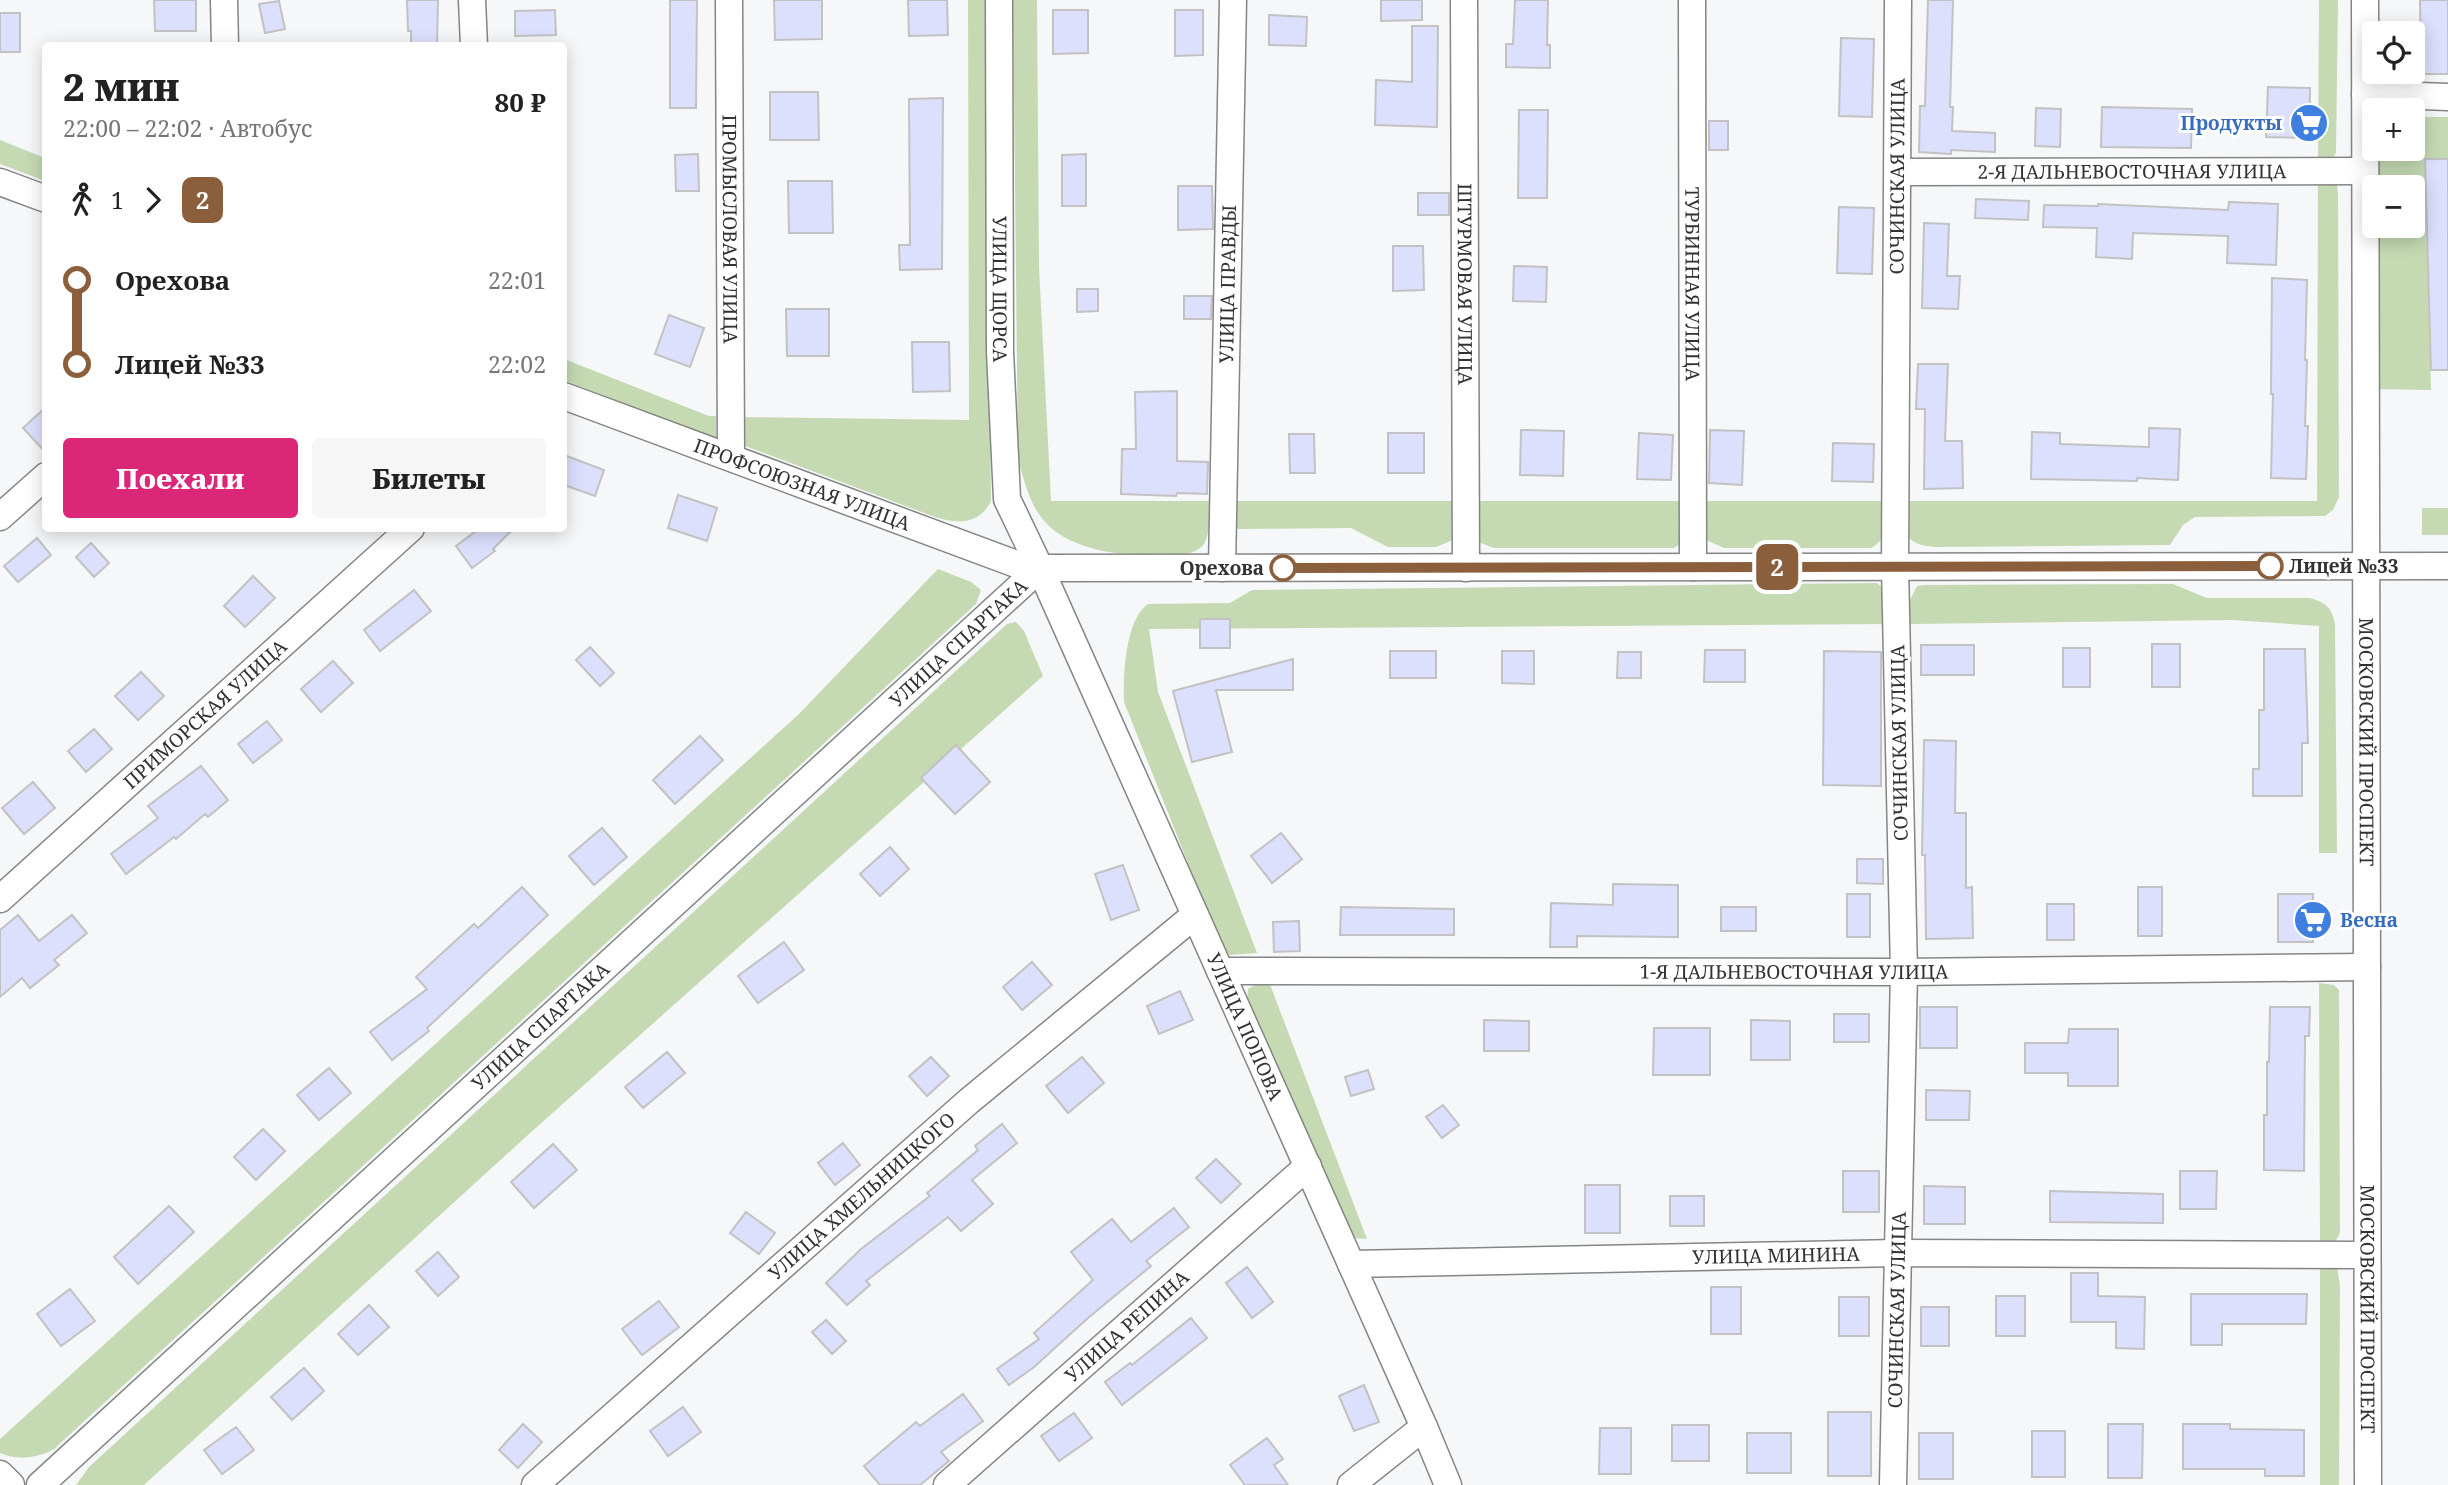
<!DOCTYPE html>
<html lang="ru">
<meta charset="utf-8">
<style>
body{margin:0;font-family:"Noto Serif",serif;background:#f6f6f6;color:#222;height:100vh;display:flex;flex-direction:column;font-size:26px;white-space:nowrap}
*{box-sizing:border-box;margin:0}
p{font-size:23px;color:#767676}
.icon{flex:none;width:38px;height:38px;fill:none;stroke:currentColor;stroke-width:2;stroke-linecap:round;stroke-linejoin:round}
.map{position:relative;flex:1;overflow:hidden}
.panel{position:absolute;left:42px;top:42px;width:525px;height:490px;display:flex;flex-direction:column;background:#fff;border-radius:7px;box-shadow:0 4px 18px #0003}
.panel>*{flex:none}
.badge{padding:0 14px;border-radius:10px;font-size:24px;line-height:46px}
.tools{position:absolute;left:2362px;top:21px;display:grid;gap:14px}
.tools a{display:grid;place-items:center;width:63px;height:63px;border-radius:7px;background:#fff;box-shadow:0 4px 18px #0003;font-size:35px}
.map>.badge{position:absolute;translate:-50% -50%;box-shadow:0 0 0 4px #fff}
.legs{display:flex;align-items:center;gap:10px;height:77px;padding:0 21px;font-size:23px}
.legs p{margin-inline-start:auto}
.overview{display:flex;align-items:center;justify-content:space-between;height:119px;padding:0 21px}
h1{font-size:38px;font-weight:800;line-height:52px}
.cta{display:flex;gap:14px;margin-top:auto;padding:14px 21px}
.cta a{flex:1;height:80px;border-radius:7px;background:#db2777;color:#fff;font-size:28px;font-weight:800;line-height:80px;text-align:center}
.cta a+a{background:#f6f6f6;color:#222}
ul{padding:0 21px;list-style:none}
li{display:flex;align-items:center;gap:24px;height:84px;font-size:26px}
li i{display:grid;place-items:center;width:10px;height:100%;margin:0 9px;background:currentColor}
li i::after{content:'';width:18px;height:18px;margin:-9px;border:5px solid;border-radius:50%;background:#fff}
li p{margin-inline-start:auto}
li:first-child i{background:linear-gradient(#0000 50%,currentColor 0)}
li:last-child i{background:linear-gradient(currentColor 50%,#0000 0)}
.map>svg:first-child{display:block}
.green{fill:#c5dab3;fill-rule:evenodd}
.building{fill:#dde0fd;stroke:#c2c2c3;stroke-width:2}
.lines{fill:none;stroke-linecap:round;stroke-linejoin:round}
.minor-casing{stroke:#848585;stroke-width:29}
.minor{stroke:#fff;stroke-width:26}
.line-1-casing{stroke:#fff;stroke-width:16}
.line-1{stroke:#8b5e3c;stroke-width:10}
.stop-1-dot{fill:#fff;stroke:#8b5e3c;stroke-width:3.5}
.labels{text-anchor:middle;stroke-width:6;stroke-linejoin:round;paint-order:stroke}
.shop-label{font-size:19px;font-weight:bold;fill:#366cbe;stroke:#fff;text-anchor:end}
.street-label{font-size:19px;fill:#313232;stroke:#fff}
.stop-label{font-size:19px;font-weight:bold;fill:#313232;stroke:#fff;text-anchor:start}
</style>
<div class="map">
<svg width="2448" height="1485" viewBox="0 0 2448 1485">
<rect width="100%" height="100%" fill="#f6f7f8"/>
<g class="green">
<path d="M968 0H985L991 501C979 525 957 524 935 517L740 444V417L969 420Z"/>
<path d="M1013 0H1037L1039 267 1051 501H1209C1208 515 1212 539 1200 548 1190 556 1176 555 1164 555 1128 556 1084 553 1055 531 1031 513 1026 486 1018 460Z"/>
<path d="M2319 0H2338L2336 153 2333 158 2318 162Z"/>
<path d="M2413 117H2448V159H2425L2431 390 2375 389 2367 386 2363 378 2364 129 2375 118V149H2413ZM2375 187H2413V226H2375Z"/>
<path d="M0 140 45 158V181L0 164Z"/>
<path d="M2318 181 2337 185 2338 194 2339 497 2333 510 2325 516 2195 517 2183 525 2170 545 1935 547C1900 544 1905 530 1903 501H2317Z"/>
<path d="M564 359 709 416H716V439L564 380Z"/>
<path d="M1233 501H1454L1453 540 1436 547H1388L1351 528 1238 529 1233 524Z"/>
<path d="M1476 501H1684L1680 544 1674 548H1494L1478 542Z"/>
<path d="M1702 501H1888C1887 521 1890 537 1871 548H1724L1704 539Z"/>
<rect x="2422" y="508" width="26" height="27"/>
<path d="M938 569 971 582 981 590 976 604 54 1449C38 1458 17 1461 0 1453V1439L799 714Z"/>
<path d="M1877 583 1884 589 1887 624 1149 629 1158 692 1257 953 1230 955 1221 946 1124 702C1123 676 1125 620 1148 604L1230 603 1252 590Z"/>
<path d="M2173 584 2207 598H2309C2326 602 2332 608 2335 624L2337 853H2319V626L2232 620 1910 624V600L1917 586 1924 585Z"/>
<path d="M1016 622 1024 631 1043 676 529 1134 144 1485H76L89 1467 1007 624Z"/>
<path d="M1269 982 1367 1239 1355 1238 1343 1215 1247 1002 1248 989 1255 985Z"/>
<path d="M2319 983 2334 985 2339 990 2340 1232C2336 1244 2331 1244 2320 1245Z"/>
<path d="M2320 1265 2337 1267 2340 1286 2339 1485H2320Z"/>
</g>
<g class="building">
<path d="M154 0H196V31H155Z"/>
<path d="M407 0H438L437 46H411V31H408Z"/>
<path d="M670 0H697L696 108H670Z"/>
<path d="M774 0H822V39L775 40Z"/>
<path d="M908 0H947L948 35 909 36Z"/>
<path d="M1381 0H1422V20L1381 21Z"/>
<path d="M1515 0H1548L1547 45H1550V68L1506 67V44H1513Z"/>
<path d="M1928 0H1953L1950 107H1953L1952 131 1995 133V152L1951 150V154L1919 152 1920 106H1925Z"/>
<path d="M2420 0H2448V74H2421Z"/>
<path d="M279 1 285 29 265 33 259 4Z"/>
<path d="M555 10 556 35 515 36V11Z"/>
<path d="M1053 10H1088V53L1053 54Z"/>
<path d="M1175 10H1203V55L1175 56Z"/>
<rect x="0" y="13" width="20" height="39"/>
<path d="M1269 15 1307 17 1306 46 1269 45Z"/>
<path d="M1412 26H1438L1437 127 1375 125 1376 80 1412 82Z"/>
<path d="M1841 38 1874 39 1872 117 1839 116Z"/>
<path d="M2268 87 2310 88 2309 138 2266 137Z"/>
<path d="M770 92H818L819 140H770Z"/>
<path d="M943 98 942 269 900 270 899 245H910L909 99Z"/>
<path d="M2102 107 2192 109 2191 148 2101 147Z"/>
<path d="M2036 108 2061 109 2060 147 2035 146Z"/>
<path d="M1519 110H1548L1547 198H1518Z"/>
<rect x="1709" y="121" width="19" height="29"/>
<path d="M698 154 699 191H676L675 155Z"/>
<path d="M1086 154V206H1062V155Z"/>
<path d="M2425 159H2448V370H2431Z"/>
<path d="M788 181H832L833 233H789Z"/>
<path d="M1178 186H1212L1213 229 1178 230Z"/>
<rect x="1418" y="193" width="31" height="22"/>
<path d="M1976 199 2029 201 2028 220 1975 218Z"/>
<path d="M2229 202 2278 204 2276 265 2227 263 2228 236 2133 233 2132 259 2096 257 2097 228 2043 227 2044 205 2098 206V204L2228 210Z"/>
<path d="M1839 207 1874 208 1872 274 1837 273Z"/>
<path d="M1924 223 1949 224 1947 276H1960L1958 309 1922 308Z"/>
<path d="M1393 246H1423L1424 290 1393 291Z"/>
<path d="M1514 266 1547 267 1546 302 1513 301Z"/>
<path d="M2272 278 2307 280 2305 360H2307L2305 426H2308L2306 479 2271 478 2273 394H2271Z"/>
<path d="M1077 289H1098V311L1077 312Z"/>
<path d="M1184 296H1212L1211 319H1184Z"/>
<path d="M786 309H829V356H787Z"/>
<path d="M669 315 704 328 690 367 655 354Z"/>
<path d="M912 342H949L950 391 913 392Z"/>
<path d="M1918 364H1948L1945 441H1962L1963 488 1924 489 1925 409H1916Z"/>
<path d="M1177 391V461L1208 462 1207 494 1177 493 1176 496 1121 494 1122 449H1136L1135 392Z"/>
<path d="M46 407V453L23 428Z"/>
<path d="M2149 428 2180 429 2178 480 2137 478V481L2031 479 2032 432 2060 433V444L2149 447Z"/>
<path d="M1521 430 1564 431 1563 476 1520 475Z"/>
<path d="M1710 430 1744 431 1742 485 1709 483Z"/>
<rect x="1388" y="433" width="36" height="40"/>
<path d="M1639 433 1673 435 1671 480 1637 479Z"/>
<path d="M1289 434H1314L1315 473H1290Z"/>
<path d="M1833 443 1874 444 1873 482 1832 481Z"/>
<path d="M564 455 604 470 595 496 564 485Z"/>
<path d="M678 495 717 508 707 541 668 528Z"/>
<path d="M480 528H514L493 549 495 551 472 568 456 546Z"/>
<path d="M37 538 51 555 18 582 4 566Z"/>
<path d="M91 543 109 563 94 577 76 557Z"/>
<path d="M253 576 275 598 245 627 224 606Z"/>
<path d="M414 590 431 611 380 651 364 630Z"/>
<rect x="1200" y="619" width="30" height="29"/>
<rect x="2152" y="644" width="28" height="43"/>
<rect x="1921" y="645" width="53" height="30"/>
<path d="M590 647 614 673 600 686 576 660Z"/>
<rect x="2063" y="648" width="27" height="39"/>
<path d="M2264 649H2305L2308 743H2302V796H2253V769H2259V710H2264Z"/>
<path d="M1705 650H1745V682H1704Z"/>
<rect x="1390" y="651" width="46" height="27"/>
<path d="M1502 651H1534V684L1502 683Z"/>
<path d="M1824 651 1881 652V786L1823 785Z"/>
<path d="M1618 652H1641V678H1617Z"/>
<path d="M1293 659V690H1216L1232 752 1192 762 1173 691Z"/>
<path d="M333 661 353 683 321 712 301 689Z"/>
<path d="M141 672 164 696 138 720 115 696Z"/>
<path d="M267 721 282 740 253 763 238 744Z"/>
<path d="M94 729 112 749 86 772 68 751Z"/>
<path d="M700 736 723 760 675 804 653 780Z"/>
<path d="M1924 740 1956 741 1955 813H1966V888L1972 887 1973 938 1926 939 1925 855H1922Z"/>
<path d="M956 745 990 782 955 814 921 778Z"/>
<path d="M201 766 228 800 208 817 205 814 176 839 174 837 126 874 111 854 158 818 148 806Z"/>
<path d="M33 782 55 808 24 834 2 808Z"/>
<path d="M602 828 627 857 594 885 569 856Z"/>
<path d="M1281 833 1302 859 1272 883 1251 856Z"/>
<path d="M890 847 909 869 880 896 860 874Z"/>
<path d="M1857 859H1883V884L1857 883Z"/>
<path d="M1123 865 1139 910 1111 920 1095 874Z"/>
<path d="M1613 884 1678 885V937L1577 936V947H1550L1551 903 1613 905Z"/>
<path d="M522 887 548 915 427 1028 429 1031 392 1060 370 1032 427 989 416 977 474 924 478 928Z"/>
<rect x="2138" y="887" width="24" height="49"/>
<rect x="1847" y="894" width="23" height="43"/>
<rect x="2278" y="894" width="35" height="48"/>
<rect x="2047" y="904" width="27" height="36"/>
<path d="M1341 907 1454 909V935H1340Z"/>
<rect x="1721" y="907" width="35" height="24"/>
<path d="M18 915 39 941 72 915 87 933 54 960 59 965 30 988 22 978 0 997V930Z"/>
<path d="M1299 921 1300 951 1274 952 1273 922Z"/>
<path d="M784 942 804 970 758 1003 738 976Z"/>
<path d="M1032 962 1052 985 1022 1010 1003 987Z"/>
<path d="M1180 991 1193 1020 1159 1034 1147 1006Z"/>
<rect x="1920" y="1007" width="37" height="41"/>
<path d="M2270 1007H2310L2309 1036H2305L2304 1171 2264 1170V1115H2267V1062H2269Z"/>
<rect x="1834" y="1014" width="35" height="28"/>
<path d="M1484 1020 1529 1021V1051H1484Z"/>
<path d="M1751 1020 1790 1021V1060H1751Z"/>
<path d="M1654 1028H1710V1075H1653Z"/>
<path d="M2069 1029H2118V1086H2068V1073H2025V1043H2068Z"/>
<path d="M667 1052 685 1073 643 1108 625 1087Z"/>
<path d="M931 1057 949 1076 927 1096 909 1076Z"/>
<path d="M1082 1057 1104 1083 1068 1113 1046 1086Z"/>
<path d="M329 1068 351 1093 319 1120 297 1095Z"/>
<path d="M1368 1070 1374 1089 1351 1096 1345 1077Z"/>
<path d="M1926 1090 1970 1091 1969 1120H1926Z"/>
<path d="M1443 1105 1459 1125 1442 1138 1426 1117Z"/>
<path d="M1002 1124 1017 1143 972 1180 993 1204 961 1231 948 1217 866 1281 870 1285 847 1305 826 1283 861 1249 930 1196 927 1193 978 1150 975 1146Z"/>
<path d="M263 1129 285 1151 256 1180 234 1157Z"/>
<path d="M843 1143 860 1165 835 1185 818 1163Z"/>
<path d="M553 1144 577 1170 534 1208 511 1182Z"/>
<path d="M1216 1159 1241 1184 1221 1203 1196 1178Z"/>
<rect x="1843" y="1171" width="36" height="41"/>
<path d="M2180 1171H2217L2216 1209H2180Z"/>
<rect x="1585" y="1185" width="35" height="48"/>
<path d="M1924 1186 1965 1187V1224H1924Z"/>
<path d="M2050 1191 2163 1194V1223L2050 1222Z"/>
<rect x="1670" y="1196" width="34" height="30"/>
<path d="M169 1206 194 1232 138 1284 114 1257Z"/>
<path d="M1174 1208 1189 1227 1146 1261 1151 1266 1088 1318 1034 1367 1009 1385 997 1369 1039 1339 1034 1333 1093 1280 1071 1252 1112 1219 1131 1242Z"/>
<path d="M746 1212 775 1233 759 1254 730 1233Z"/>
<path d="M438 1252 459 1277 438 1296 416 1271Z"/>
<path d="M1247 1267 1273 1302 1252 1318 1226 1283Z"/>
<path d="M2071 1273H2098V1296L2145 1297 2144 1349 2116 1348V1322H2071Z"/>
<rect x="1711" y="1287" width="30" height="47"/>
<path d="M70 1289 95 1321 61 1346 37 1314Z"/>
<path d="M2191 1294H2307L2306 1324H2222V1345H2191Z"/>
<rect x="1996" y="1296" width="29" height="40"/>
<rect x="1839" y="1297" width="30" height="39"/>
<path d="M659 1301 679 1327 642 1355 622 1329Z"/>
<path d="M369 1305 389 1327 358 1355 338 1334Z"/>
<rect x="1921" y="1307" width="28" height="39"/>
<path d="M1191 1318 1207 1338 1122 1405 1105 1382 1130 1363 1132 1365Z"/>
<path d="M826 1320 846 1341 832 1354 812 1332Z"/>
<path d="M304 1368 324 1391 292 1420 271 1397Z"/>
<path d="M1364 1385 1379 1422 1354 1431 1339 1396Z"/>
<path d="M963 1394 983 1421 941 1452 949 1461 920 1485H880L864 1466 916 1422 920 1426Z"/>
<path d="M683 1407 701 1432 668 1456 650 1431Z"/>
<rect x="1828" y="1412" width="43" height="64"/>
<path d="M1074 1413 1092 1438 1059 1461 1041 1436Z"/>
<path d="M523 1424 542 1442 518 1468 499 1450Z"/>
<path d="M2108 1424H2143L2142 1478H2108Z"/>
<path d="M2183 1424H2230V1429L2304 1430V1476H2265V1469H2183Z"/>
<rect x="1672" y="1425" width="37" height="36"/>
<path d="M236 1427 254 1450 222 1474 204 1450Z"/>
<path d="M1600 1428H1631V1474H1599Z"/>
<rect x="2032" y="1431" width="33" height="46"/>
<rect x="1747" y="1433" width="44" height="40"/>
<rect x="1919" y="1433" width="34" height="46"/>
<path d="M1267 1438 1283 1459 1274 1465 1288 1485H1245L1230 1465Z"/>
</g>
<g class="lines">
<defs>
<g id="minor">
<path d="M224 0 225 46"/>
<path d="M472 0 474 46"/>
<path id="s1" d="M729 0 731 457"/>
<path id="s2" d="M999 0 1000 352 1007 499 1040 568 1424 1427 1448 1485"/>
<path id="s3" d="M1464 0 1466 568"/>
<path id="s4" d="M1692 0 1693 567"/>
<path id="s5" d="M2365 0 2368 1485"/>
<path d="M2365 94 2448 97"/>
<path id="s6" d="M1899 172 2365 171"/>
<path d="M0 182 46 199"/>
<path id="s7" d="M564 396 1016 564 1040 568 2448 566"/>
<path d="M0 517 46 476"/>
<path id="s8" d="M1222 568 1233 0"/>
<path id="s9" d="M0 899 411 528"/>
<path id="s10" d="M1220 971 1904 972 2367 967"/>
<path id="s11" d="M1351 1264 1897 1253 2367 1255"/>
<path d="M0 1474 11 1485"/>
<path id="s12" d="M40 1485 1040 568"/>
<path id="s13" d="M535 1485 969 1101 1195 915"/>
<path id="s14" d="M947 1485 1308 1166"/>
<path d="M1351 1485 1424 1427"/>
<path id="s15" d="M1893 1485 1904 972 1895 567 1898 0"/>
</g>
</defs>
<use href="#minor" class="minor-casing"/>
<use href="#minor" class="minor"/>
</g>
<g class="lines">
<defs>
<path id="line-1" d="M1283 568 2270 566"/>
</defs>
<use href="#line-1" class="line-1-casing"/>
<use href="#line-1" class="line-1"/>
</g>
<defs>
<symbol id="supermarket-disc" viewBox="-11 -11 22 22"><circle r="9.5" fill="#3f7fe0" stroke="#fff"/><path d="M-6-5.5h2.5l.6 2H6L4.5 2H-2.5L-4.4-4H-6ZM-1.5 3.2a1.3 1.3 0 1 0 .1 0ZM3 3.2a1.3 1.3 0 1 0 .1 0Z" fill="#fff"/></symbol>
</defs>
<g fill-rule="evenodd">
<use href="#supermarket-disc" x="2287" y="101" width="44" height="44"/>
<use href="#supermarket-disc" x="2291" y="898" width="44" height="44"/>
</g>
<g class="stop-1-dot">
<circle cx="2270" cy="566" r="12"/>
<circle cx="1283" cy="568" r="12"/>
</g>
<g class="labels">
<g class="shop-label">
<text x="2282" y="130">Продукты</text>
<text x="2340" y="927" text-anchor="start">Весна</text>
</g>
<g class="street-label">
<text dy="7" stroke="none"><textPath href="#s6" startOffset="233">2-Я ДАЛЬНЕВОСТОЧНАЯ УЛИЦА</textPath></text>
<text dy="7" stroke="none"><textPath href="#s15" startOffset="1309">СОЧИНСКАЯ УЛИЦА</textPath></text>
<text dy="7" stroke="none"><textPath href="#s1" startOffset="229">ПРОМЫСЛОВАЯ УЛИЦА</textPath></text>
<text dy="7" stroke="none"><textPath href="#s8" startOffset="284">УЛИЦА ПРАВДЫ</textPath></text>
<text dy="7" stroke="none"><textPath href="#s3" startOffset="284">ШТУРМОВАЯ УЛИЦА</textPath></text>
<text dy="7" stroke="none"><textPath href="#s4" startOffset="284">ТУРБИННАЯ УЛИЦА</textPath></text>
<text dy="7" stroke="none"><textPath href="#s2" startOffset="289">УЛИЦА ЩОРСА</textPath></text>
<text dy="7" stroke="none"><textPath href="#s7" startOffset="254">ПРОФСОЮЗНАЯ УЛИЦА</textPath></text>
<text dy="7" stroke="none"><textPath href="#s12" startOffset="1246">УЛИЦА СПАРТАКА</textPath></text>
<text dy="7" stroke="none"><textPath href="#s9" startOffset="276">ПРИМОРСКАЯ УЛИЦА</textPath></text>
<text dy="7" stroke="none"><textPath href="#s5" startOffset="742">МОСКОВСКИЙ ПРОСПЕКТ</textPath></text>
<text transform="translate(1899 743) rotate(-91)" y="7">СОЧИНСКАЯ УЛИЦА</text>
<text dy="7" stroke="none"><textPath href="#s10" startOffset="574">1-Я ДАЛЬНЕВОСТОЧНАЯ УЛИЦА</textPath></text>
<text dy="7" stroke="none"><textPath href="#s2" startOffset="1078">УЛИЦА ПОПОВА</textPath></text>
<text dy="7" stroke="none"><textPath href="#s12" startOffset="679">УЛИЦА СПАРТАКА</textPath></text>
<text dy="7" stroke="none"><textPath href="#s13" startOffset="436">УЛИЦА ХМЕЛЬНИЦКОГО</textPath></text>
<text dy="7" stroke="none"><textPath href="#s11" startOffset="425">УЛИЦА МИНИНА</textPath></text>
<text dy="7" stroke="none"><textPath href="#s15" startOffset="175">СОЧИНСКАЯ УЛИЦА</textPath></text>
<text dy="7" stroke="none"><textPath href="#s5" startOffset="1309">МОСКОВСКИЙ ПРОСПЕКТ</textPath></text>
<text dy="7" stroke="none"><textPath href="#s14" startOffset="240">УЛИЦА РЕПИНА</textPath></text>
</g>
<g class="stop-label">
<text x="2289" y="573">Лицей №33</text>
<text x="1264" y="575" text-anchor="end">Орехова</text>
</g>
</g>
</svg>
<div class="tools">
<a><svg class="icon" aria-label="locate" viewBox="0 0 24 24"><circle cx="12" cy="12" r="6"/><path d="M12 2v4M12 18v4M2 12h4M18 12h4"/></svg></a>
<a>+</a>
<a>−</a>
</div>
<b class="badge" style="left:1777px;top:567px;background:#8b5e3c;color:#fff">2</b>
<section class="panel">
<div class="overview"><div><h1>2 мин</h1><p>22:00 – 22:02 · Автобус</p></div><b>80 ₽</b></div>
<div class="legs"><svg class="icon" aria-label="walk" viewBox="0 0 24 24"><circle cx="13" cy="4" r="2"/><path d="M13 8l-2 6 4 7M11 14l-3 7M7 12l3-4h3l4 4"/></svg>1<svg class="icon" aria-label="forward" viewBox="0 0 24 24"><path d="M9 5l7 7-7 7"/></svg><b class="badge" style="background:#8b5e3c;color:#fff">2</b></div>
<ul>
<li><i style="color:#8b5e3c"></i><b>Орехова</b><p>22:01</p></li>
<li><i style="color:#8b5e3c"></i><b>Лицей №33</b><p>22:02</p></li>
</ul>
<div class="cta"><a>Поехали</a><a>Билеты</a></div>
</section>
</div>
